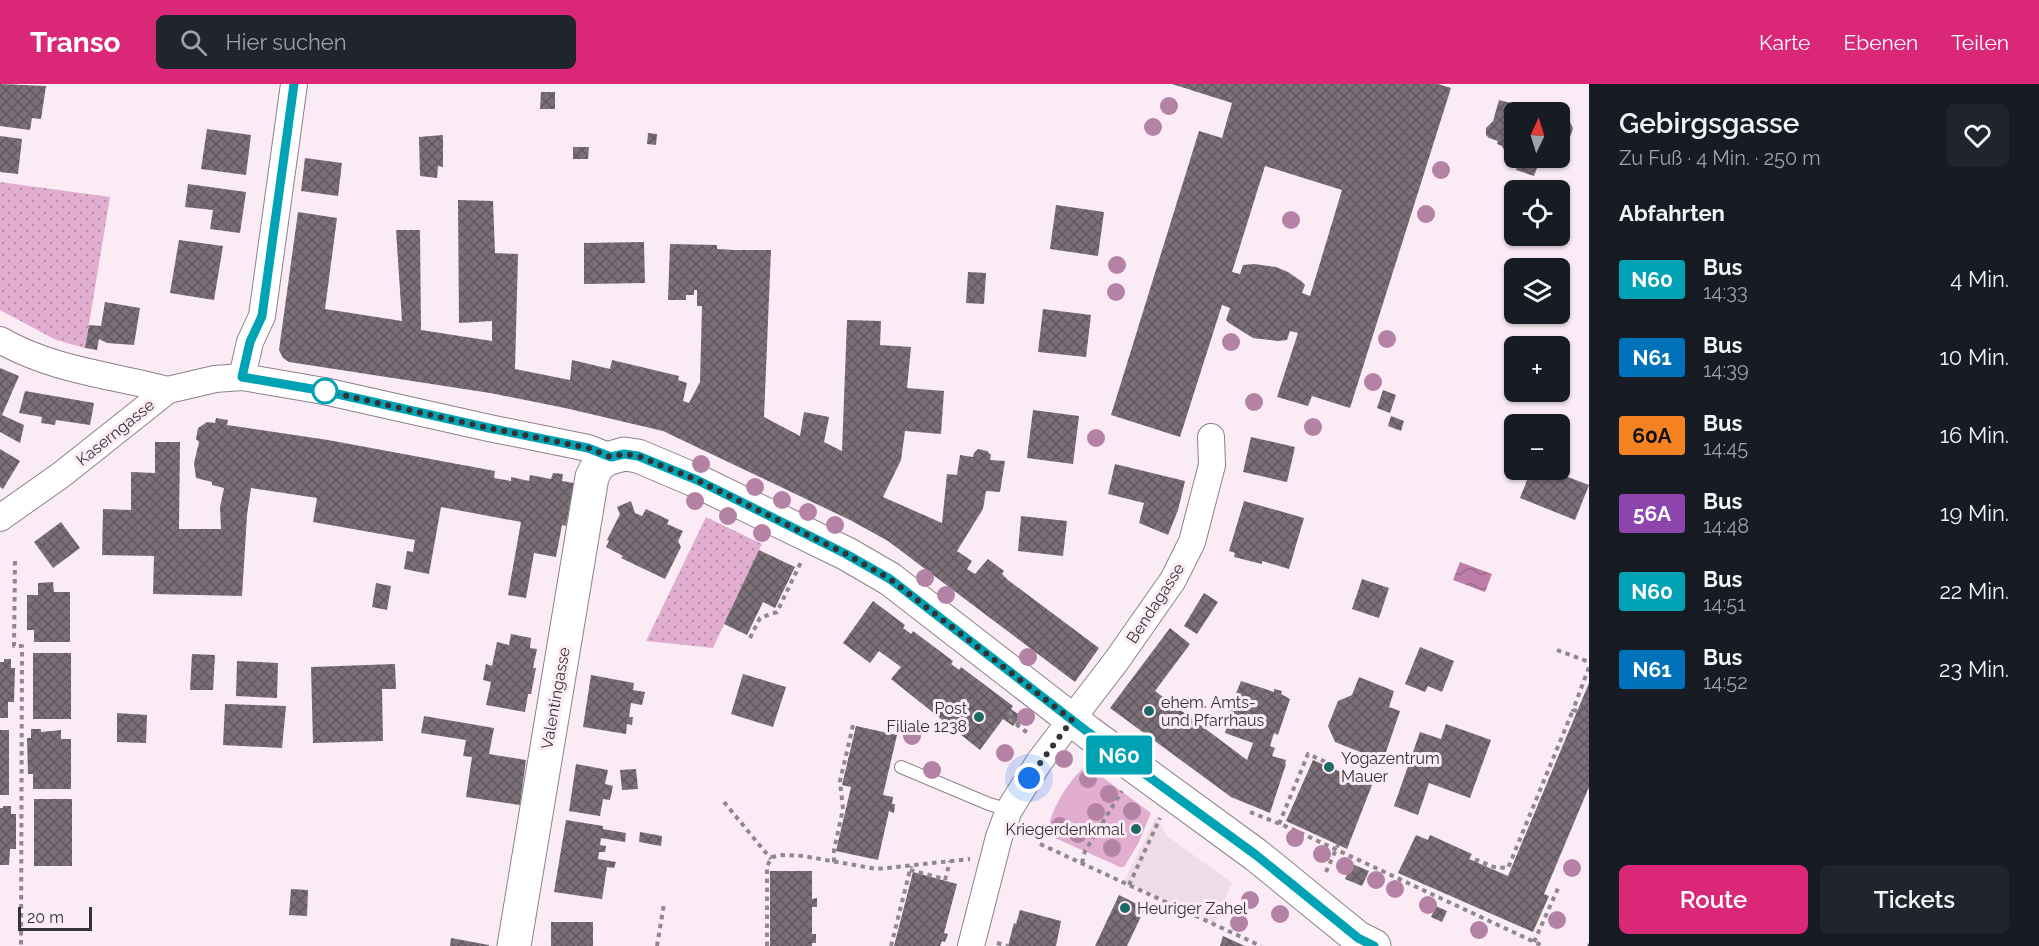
<!DOCTYPE html>
<html lang="de">
<meta charset="utf-8">
<style>
body{margin:0;font-family:Raleway,sans-serif;background:#20242c;color:#f1f3f6;height:100vh;display:flex;flex-direction:column;font-size:22px;white-space:nowrap}
*{box-sizing:border-box;margin:0}
p{font-size:20px;color:#9ea1a6}
.icon{flex:none;width:33px;height:33px;fill:none;stroke:currentColor;stroke-width:2;stroke-linecap:round;stroke-linejoin:round}
.map{position:relative;flex:1;overflow:hidden}
.sheet{display:flex;flex-direction:column;background:#171b24;width:450px}
.sheet>*{flex:none}
.badge{padding:0 12px;border-radius:4px;font-size:21px;line-height:39px}
.needle{width:39px;rotate:4deg}
.fabs{position:absolute;left:1504px;top:18px;display:grid;gap:12px}
.fabs a{display:grid;place-items:center;width:66px;height:66px;border-radius:9px;background:#171b24;box-shadow:0 2px 4px #0004;font-size:30px}
.scale{position:absolute;left:18px;bottom:15px;width:74px;box-sizing:border-box;padding-left:6px;border:3px solid #363134;border-top:0;font-size:16px;line-height:21px;white-space:nowrap;color:#363134;-webkit-text-stroke:4px #faebf4;paint-order:stroke}
.you{position:absolute;width:30px;height:30px;margin:-15px;border:4px solid #fff;border-radius:50%;background:#1a73e8;box-shadow:0 0 0 9px #1a73e833}
.map>.badge{position:absolute;translate:-50% -50%;box-shadow:0 0 0 3px #fff}
h2{padding:0 30px;font-size:22px;line-height:54px}
.round{display:grid;place-items:center;flex:none;width:63px;height:63px;border-radius:9px;background:#20242c}
.overview{display:flex;align-items:center;justify-content:space-between;height:102px;padding:0 30px}
h1{font-size:28px;font-weight:600;line-height:45px}
.action{display:flex;gap:12px;margin-top:auto;padding:12px 30px}
.action a{flex:1;height:69px;border-radius:9px;background:#db2777;color:#fff;font-size:24px;font-weight:600;line-height:69px;text-align:center}
.action a+a{background:#20242c;color:#f1f3f6}
ul{padding:0;list-style:none}
li{display:flex;align-items:center;gap:18px;height:78px;padding:0 30px}
li div{flex:1}
li b{display:block;font-size:22px}
li em{font-style:normal}
li .badge{min-width:66px;font-weight:700;text-align:center}
header{display:flex;align-items:center;gap:36px;box-sizing:border-box;height:84px;padding:0 30px;background:#db2777;color:#fff}
header strong{font-size:28px}
nav{display:flex;gap:33px;margin-inline-start:auto;font-size:21px}
.search{width:420px;height:54px;background:#20242c;display:flex;align-items:center;gap:15px;box-sizing:border-box;padding:0 21px;border-radius:9px;color:#9ea1a6;font-size:22px}
main{display:flex;flex:1;min-height:0}
.map>svg:first-child{display:block}
.built{fill:#f0dce8}
.grass{fill:url(#grass-dots)}
.park{fill:#e2aed0}
.water{fill:url(#water-waves)}
.building{fill:url(#building-cross-hatch);fill-rule:evenodd}
.lines{fill:none;stroke-linecap:round;stroke-linejoin:round}
.service-casing{stroke:#8d8088;stroke-width:14}
.minor-casing{stroke:#8d8088;stroke-width:28}
.secondary-casing{stroke:#8d8088;stroke-width:35}
.path{stroke:#91878d;stroke-width:4;stroke-dasharray:4.5 4.5;stroke-linecap:butt}
.service{stroke:#fff;stroke-width:12}
.minor{stroke:#fff;stroke-width:26}
.secondary{stroke:#fff;stroke-width:33}
.tram{stroke:#4c464a;stroke-width:1.5}
.tree{fill:#b482a5}
.line-casing{stroke:#fff;stroke-width:14}
.line{stroke:#00a3b4;stroke-width:9}
.walk{stroke:#363134;stroke-width:6;stroke-dasharray:0 10.8}
.stop-dot{fill:#fff;stroke:#00a3b4;stroke-width:3}
.poi-dot{fill:#1d6965;stroke:#faebf4;stroke-width:2}
.labels{text-anchor:middle;stroke-width:6;stroke-linejoin:round;paint-order:stroke}
.street-label{font-size:16px;fill:#363134;stroke:#faebf4}
.poi-label{font-size:16px;fill:#363134;stroke:#faebf4;text-anchor:start}
</style>
<header>
<strong>Transo</strong>
<div class="search"><svg class="icon" aria-label="search" viewBox="0 0 24 24"><circle cx="10" cy="10" r="6"/><path d="M15 15l6 6"/></svg>Hier suchen</div>
<nav><a>Karte</a><a>Ebenen</a><a>Teilen</a></nav>
</header>
<main>
<div class="map">
<svg width="1589" height="862" viewBox="0 0 1589 862">
<defs>
<pattern id="grass-dots" width="8" height="8" patternUnits="userSpaceOnUse" patternTransform="scale(1.5)"><rect width="8" height="8" fill="#e2aed0"/><path d="M2 2h.1M6 6h.1" fill="none" stroke="#b88eaa" stroke-width="1.8" stroke-linecap="round"/></pattern>
<pattern id="water-waves" width="16" height="10" patternUnits="userSpaceOnUse" patternTransform="scale(1.5)"><rect width="16" height="10" fill="#be7da9"/><path d="M0 5q4-4 8 0t8 0" fill="none" stroke="#9b678a"/></pattern>
<pattern id="building-cross-hatch" width="8" height="8" patternUnits="userSpaceOnUse" patternTransform="scale(1.5)"><rect width="8" height="8" fill="#7c7078"/><path d="M0 0l8 8M0 8l8-8" fill="none" stroke="#61585e"/></pattern>
</defs>
<rect width="100%" height="100%" fill="#faebf4"/>
<path class="built" d="M1156 733 1167 752 1232 799 1215 839 1124 797Z"/>
<g class="grass">
<path d="M0 98 110 113 85 264 56 256 0 226Z"/>
<path d="M706 433 762 460 713 564 646 557Z"/>
</g>
<path class="park" d="M1087 682 1151 729 1138 760 1124 783H1120L1055 754 1049 748C1046 732 1072 690 1087 682Z"/>
<path class="water" d="M1460 478 1492 490 1485 508 1453 496Z"/>
<g class="building">
<path d="M0 0 46 2 41 35 32 34 30 46 0 42Z"/>
<path d="M1172 0H1438L1451 4 1350 324 1312 312 1308 322 1277 313 1298 249 1290 247 1287 256 1278 257 1253 254 1229 239 1226 236 1230 224 1222 221 1180 353 1111 331 1199 47 1222 54 1232 19ZM1265 82 1342 106 1310 212 1302 209 1305 201 1301 197 1288 188 1276 183 1254 180 1243 181 1240 190 1232 188Z"/>
<path d="M541 8H555V25H540Z"/>
<path d="M1499 16 1547 28H1515V70L1506 69 1502 62 1497 60 1498 57 1489 54 1486 51V44L1493 37Z"/>
<path d="M1560 35 1570 38 1573 44 1562 78 1555 84 1545 81 1537 84 1534 92 1516 86 1517 82 1515 74H1560Z"/>
<path d="M207 45 251 51 246 91 201 85Z"/>
<path d="M648 49 657 50 656 61 647 60Z"/>
<path d="M443 51V83L438 82 437 94 420 92 419 53Z"/>
<path d="M0 52 22 55 18 90 0 88Z"/>
<path d="M573 63H589L588 75H573Z"/>
<path d="M305 74 342 79 338 112 301 107Z"/>
<path d="M188 100 246 108 240 149 210 145 213 126 185 123Z"/>
<path d="M458 116 493 117 495 169 518 170 515 285 570 296 572 276 610 285 612 276 679 292 678 296 687 299 683 317 689 319 700 298 702 222H697V206H694V211H686V216H668L670 160 717 161V165L734 166H771L764 333 800 352 804 328 829 333 824 358 842 367 847 236 881 237 880 261 911 263 907 304 944 307 941 350 905 347 901 376 883 413 942 439 947 390 957 391 960 371 973 373 974 369 978 365 987 367 991 371 990 376 1005 377 1000 408 986 407 983 425 957 467 972 477 967 485 975 490 988 475 1004 487 1002 490 1008 496 1099 564 1075 598 888 457 850 436 663 347 565 324 490 309 289 278 283 274 279 266 298 128 337 134 325 225 402 237 396 146H420L421 246 492 257V237L459 239Z"/>
<path d="M1056 121 1104 128 1098 172 1050 165Z"/>
<path d="M179 156 223 162 214 216 170 209Z"/>
<path d="M644 158 645 199 584 200V159Z"/>
<path d="M968 188 986 189 984 220 966 219Z"/>
<path d="M105 218 140 224 134 261 107 259 99 255 97 266 85 264 89 241 101 242Z"/>
<path d="M1043 225 1091 231 1086 273 1038 268Z"/>
<path d="M0 284 19 292 2 331 24 341 20 359 0 348Z"/>
<path d="M1383 306 1396 311 1390 329 1377 324Z"/>
<path d="M25 307 94 319 90 341 56 336 55 341 41 339 42 333 19 329Z"/>
<path d="M1033 326 1079 332 1073 380 1027 374Z"/>
<path d="M1391 332 1404 337 1401 347 1388 342Z"/>
<path d="M216 334 228 336 227 341 328 356 495 387 494 394 511 397V393L529 397 530 391 551 395 553 389 563 390 562 397 574 399 566 442 562 441 556 473 534 469 526 514 508 511 521 438 441 423 429 490 404 485 407 467 413 468 415 456 313 438 317 414 251 404 247 431 242 512 153 510 154 472 102 471 103 425 131 426V388L155 389V358H180L179 445H221L220 423 224 404 212 401V398L196 394 194 379 199 358 196 355 198 344 207 338 215 339Z"/>
<path d="M1251 353 1295 363 1287 398 1243 388Z"/>
<path d="M0 365 20 377 3 405 0 403Z"/>
<path d="M1115 380 1185 397 1178 426 1168 451 1139 439 1144 419 1108 410Z"/>
<path d="M1531 386H1549L1589 401 1575 436 1520 414Z"/>
<path d="M631 417 635 429 642 432 646 425 669 436 667 440 683 447 678 457 681 463 665 495 621 474 623 472 606 463 609 457 607 456 620 430 617 423Z"/>
<path d="M1244 417 1304 434 1289 485 1262 477V480L1234 473 1235 469 1229 467Z"/>
<path d="M1021 432 1067 437 1063 472 1018 467Z"/>
<path d="M61 438 80 464 53 484 34 458Z"/>
<path d="M759 466 795 483 775 524 763 518 747 551 724 540Z"/>
<path d="M1362 495 1389 504 1379 534 1352 525Z"/>
<path d="M53 498 54 508H70V558H34V546H27V511H38V499Z"/>
<path d="M376 499 391 502 387 526 372 523Z"/>
<path d="M1204 509 1218 518 1197 550 1184 542Z"/>
<path d="M873 517 905 541 903 544 911 550 913 547 953 577 951 580 959 586 961 583 1013 622 1011 625 1021 632 1013 642 1003 635 980 666 891 595 901 583 879 567 870 579 843 559Z"/>
<path d="M1170 544 1190 560 1155 607 1247 676 1253 659 1225 649 1230 633 1227 632 1241 597 1274 608V605L1282 607 1281 610 1290 615 1278 651 1274 649 1270 662 1275 664 1272 672 1286 676 1285 680H1286L1270 729 1231 713 1110 624Z"/>
<path d="M511 550 531 554 530 564 537 565 533 584H536L531 610H528L525 628 486 621 491 598 483 596 486 580 492 582 497 558 509 561Z"/>
<path d="M1420 563 1454 577 1442 608 1428 602 1425 608 1405 600Z"/>
<rect x="33" y="569" width="38" height="66"/>
<path d="M192 570 215 571 213 606H190Z"/>
<path d="M4 575H11V584H15L14 618H8V634H0V578H4Z"/>
<path d="M237 577 278 579 277 614 236 612Z"/>
<path d="M395 580 396 605H382L383 657 313 659 311 583Z"/>
<path d="M743 590 786 603 773 643 731 630Z"/>
<path d="M591 591 634 599 633 606 645 608 642 621 631 619 629 633H633L632 641 627 640 626 650 583 643Z"/>
<path d="M1359 593 1394 607 1389 623 1400 627 1383 677 1335 658 1328 642 1338 617 1352 611Z"/>
<path d="M1589 599V703L1544 810 1549 812 1533 848 1398 789 1416 751 1428 756 1430 751 1472 770 1469 775 1508 792Z"/>
<path d="M225 620 286 622 282 664 223 661Z"/>
<path d="M117 629 147 631 146 659 117 658Z"/>
<path d="M424 632 494 644 489 670 526 676 520 721 466 713 472 673 463 672 466 656 421 649Z"/>
<path d="M1446 640 1491 656 1470 714 1429 699 1418 731 1394 722 1420 648 1441 655Z"/>
<path d="M856 642 897 651 883 711 893 713 892 720H895L894 729 889 727 878 776 836 767 851 703 842 701Z"/>
<path d="M31 645H41V648L61 646V655H71V705H33V690H28L27 654H31Z"/>
<rect x="0" y="646" width="9" height="65"/>
<path d="M1313 676 1372 701 1347 765 1286 737Z"/>
<path d="M576 680 608 686 605 700 613 702 610 716 603 715 600 732 569 727Z"/>
<path d="M636 685 638 705 622 706 620 686Z"/>
<rect x="34" y="715" width="38" height="67"/>
<path d="M3 722H11V730H16V765H10L9 781H0V724H3Z"/>
<path d="M566 736 603 742V745L626 749 625 758 601 754 600 761 606 762 605 768H599L598 775 616 778 614 784 607 783 602 815 554 808Z"/>
<path d="M640 748 662 752 661 762 639 758Z"/>
<path d="M1352 780 1369 787 1362 802 1345 795Z"/>
<path d="M770 787H812V815L817 814V823H812V850H816V859H812V862H770Z"/>
<path d="M913 788 957 800 944 849 948 850 945 858 942 857 940 862H894Z"/>
<path d="M291 805 308 806 307 832 289 831Z"/>
<path d="M1119 811 1145 824 1127 862H1095Z"/>
<path d="M1436 822 1447 827 1442 838 1431 833Z"/>
<path d="M1020 826 1061 837 1056 862H1008L1014 839 1016 840Z"/>
<rect x="551" y="838" width="42" height="24"/>
<path d="M1223 852 1245 862H1220Z"/>
<path d="M451 854 489 861V862H450Z"/>
</g>
<g class="lines">
<defs>
<path id="service" d="M901 683 989 720 1009 726"/>
<g id="minor">
<path d="M0 256C52 286 111 291 168 306"/>
<path d="M242 293 250 258 262 232 294 0"/>
<path d="M0 434 61 391 168 306 215 295 242 293 324 307 489 344 588 364 611 373"/>
<path d="M971 862 999 753 1009 726 1039 678 1117 576 1173 496 1192 458 1212 381 1211 353"/>
</g>
<path id="secondary" d="M514 862 592 393 598 381 607 375 624 370 638 372 697 397 847 470 890 495 1089 649 1256 771 1358 854 1374 862"/>
</defs>
<use href="#service" class="service-casing"/>
<use href="#minor" class="minor-casing"/>
<use href="#secondary" class="secondary-casing"/>
<g class="path">
<path d="M15 477 14 562H22L21 862"/>
<path d="M750 554 760 534 777 528 801 478"/>
<path d="M1557 566 1589 578"/>
<path d="M1577 627 1573 626 1589 583"/>
<path d="M1009 628 1011 630 1008 634 1029 650"/>
<path d="M1017 641 1020 636 1019 634"/>
<path d="M724 718 771 775"/>
<path d="M1250 728 1290 744 1543 862"/>
<path d="M1279 740 1308 670 1330 680 1329 683"/>
<path d="M1040 760 1261 862"/>
<path d="M834 778V766L843 725 840 697 854 637"/>
<path d="M1476 778 1477 776 1494 783 1508 784 1573 626"/>
<path d="M1082 779 1085 767 1122 707"/>
<path d="M910 786 945 795"/>
<path d="M1326 788 1338 761"/>
<path d="M945 796 950 777"/>
<path d="M1129 801 1160 734"/>
<path d="M1534 858 1559 802"/>
<path d="M997 859 1008 862"/>
<path d="M657 862 664 820"/>
<path d="M767 862V782L772 773 782 771 803 772 877 785 970 775"/>
<path d="M891 862 911 782"/>
</g>
<use href="#service" class="service"/>
<use href="#minor" class="minor"/>
<use href="#secondary" class="secondary"/>
<path class="tram" d="M1588 862 1589 860"/>
</g>
<g class="tree">
<circle cx="1169" cy="22" r="9"/>
<circle cx="1153" cy="43" r="9"/>
<circle cx="1441" cy="86" r="9"/>
<circle cx="1426" cy="130" r="9"/>
<circle cx="1291" cy="136" r="9"/>
<circle cx="1117" cy="181" r="9"/>
<circle cx="1116" cy="208" r="9"/>
<circle cx="1387" cy="255" r="9"/>
<circle cx="1231" cy="258" r="9"/>
<circle cx="1373" cy="298" r="9"/>
<circle cx="1254" cy="318" r="9"/>
<circle cx="1313" cy="343" r="9"/>
<circle cx="1096" cy="354" r="9"/>
<circle cx="701" cy="380" r="9"/>
<circle cx="755" cy="403" r="9"/>
<circle cx="782" cy="416" r="9"/>
<circle cx="695" cy="417" r="9"/>
<circle cx="808" cy="428" r="9"/>
<circle cx="728" cy="432" r="9"/>
<circle cx="835" cy="441" r="9"/>
<circle cx="762" cy="449" r="9"/>
<circle cx="925" cy="494" r="9"/>
<circle cx="946" cy="511" r="9"/>
<circle cx="1028" cy="573" r="9"/>
<circle cx="1026" cy="633" r="9"/>
<circle cx="912" cy="652" r="9"/>
<circle cx="1005" cy="669" r="9"/>
<circle cx="1064" cy="675" r="9"/>
<circle cx="932" cy="686" r="9"/>
<circle cx="1088" cy="695" r="9"/>
<circle cx="1109" cy="710" r="9"/>
<circle cx="1132" cy="727" r="9"/>
<circle cx="1096" cy="728" r="9"/>
<circle cx="1060" cy="742" r="9"/>
<circle cx="1078" cy="750" r="9"/>
<circle cx="1295" cy="754" r="9"/>
<circle cx="1112" cy="764" r="9"/>
<circle cx="1322" cy="770" r="9"/>
<circle cx="1345" cy="782" r="9"/>
<circle cx="1572" cy="784" r="9"/>
<circle cx="1376" cy="796" r="9"/>
<circle cx="1395" cy="805" r="9"/>
<circle cx="1250" cy="816" r="9"/>
<circle cx="1428" cy="821" r="9"/>
<circle cx="1280" cy="830" r="9"/>
<circle cx="1557" cy="836" r="9"/>
<circle cx="1239" cy="839" r="9"/>
<circle cx="1479" cy="846" r="9"/>
</g>
<g class="lines">
<defs>
<path id="line" d="M294 0 262 232 250 258 242 293 324 307 489 344 588 364 611 373 624 370 638 372 697 396 846 470 890 495 1089 649 1256 771 1358 854 1374 862"/>
</defs>
<use href="#line" class="line-casing"/>
<use href="#line" class="line"/>
<path class="walk" d="M325 307 489 344 588 364 611 373 624 370 638 372 697 396 846 470 890 495 1072 636 1029 694"/>
</g>
<circle class="stop-dot" cx="325" cy="307" r="12"/>
<g class="poi-dot">
<circle cx="1149" cy="627" r="6"/>
<circle cx="979" cy="633" r="6"/>
<circle cx="1329" cy="683" r="6"/>
<circle cx="1136" cy="745" r="6"/>
<circle cx="1125" cy="824" r="6"/>
</g>
<g class="labels">
<g class="street-label">
<text transform="translate(115 348) rotate(-39)" y="6">Kaserngasse</text>
<text transform="translate(1155 519) rotate(-57)" y="6">Bendagasse</text>
<text transform="translate(555 614) rotate(-80)" y="6">Valentingasse</text>
</g>
<g class="poi-label">
<text x="1161" y="624">ehem. Amts-<tspan x="1161" dy="18">und Pfarrhaus</tspan></text>
<text x="967" y="630" text-anchor="end">Post<tspan x="967" dy="18">Filiale 1238</tspan></text>
<text x="1341" y="680">Yogazentrum<tspan x="1341" dy="18">Mauer</tspan></text>
<text x="1124" y="751" text-anchor="end">Kriegerdenkmal</text>
<text x="1137" y="830">Heuriger Zahel</text>
</g>
</g>
</svg>
<div class="fabs">
<a><svg class="needle" viewBox="-14 -14 28 28"><path d="M0-13l5 13h-10z" fill="#e53935"/><path d="M0 13l5-13h-10z" fill="#9ea1a6"/></svg></a>
<a><svg class="icon" aria-label="locate" viewBox="0 0 24 24"><circle cx="12" cy="12" r="6"/><path d="M12 2v4M12 18v4M2 12h4M18 12h4"/></svg></a>
<a><svg class="icon" aria-label="layers" viewBox="0 0 24 24"><path d="M12 4l9 5-9 5-9-5zM3 14l9 5 9-5"/></svg></a>
<a>+</a>
<a>−</a>
</div>
<div class="scale">20 m</div>
<div class="you" style="left:1029px;top:694px"></div>
<b class="badge" style="left:1119px;top:671px;background:#00a3b4;color:#fff">N60</b>
</div>
<section class="sheet">
<div class="overview"><div><h1>Gebirgsgasse</h1><p>Zu Fuß · 4 Min. · 250 m</p></div><a class="round"><svg class="icon" aria-label="heart" viewBox="0 0 24 24"><path d="M12 20l-8-8c-3-5 5-10 8-4 3-6 11-1 8 4z"/></svg></a></div>
<h2>Abfahrten</h2>
<ul>
<li><span class="badge" style="background:#00a3b4;color:#fff">N60</span><div><b>Bus</b><p>14:33</p></div><em>4 Min.</em></li>
<li><span class="badge" style="background:#0072bc;color:#fff">N61</span><div><b>Bus</b><p>14:39</p></div><em>10 Min.</em></li>
<li><span class="badge" style="background:#f58220;color:#111">60A</span><div><b>Bus</b><p>14:45</p></div><em>16 Min.</em></li>
<li><span class="badge" style="background:#8e44ad;color:#fff">56A</span><div><b>Bus</b><p>14:48</p></div><em>19 Min.</em></li>
<li><span class="badge" style="background:#00a3b4;color:#fff">N60</span><div><b>Bus</b><p>14:51</p></div><em>22 Min.</em></li>
<li><span class="badge" style="background:#0072bc;color:#fff">N61</span><div><b>Bus</b><p>14:52</p></div><em>23 Min.</em></li>
</ul>
<div class="action"><a>Route</a><a>Tickets</a></div>
</section>
</main>
